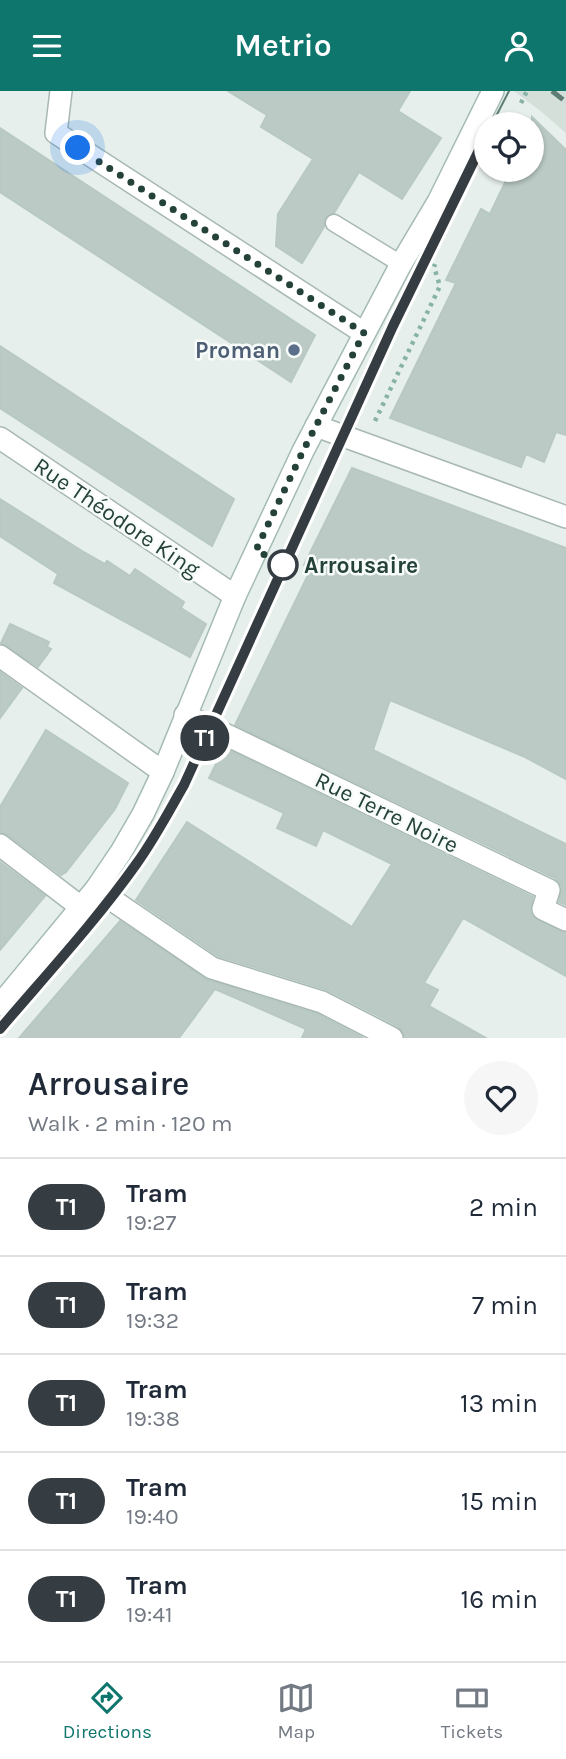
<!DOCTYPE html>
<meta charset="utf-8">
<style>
body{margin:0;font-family:Karla,sans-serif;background:#f6f6f7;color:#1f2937;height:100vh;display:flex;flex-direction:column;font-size:26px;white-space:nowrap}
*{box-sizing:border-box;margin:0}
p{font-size:23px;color:#747a83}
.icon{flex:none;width:38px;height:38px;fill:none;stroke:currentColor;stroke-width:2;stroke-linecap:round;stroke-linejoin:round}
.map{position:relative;height:947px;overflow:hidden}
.side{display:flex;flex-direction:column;background:#fff;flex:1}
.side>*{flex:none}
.badge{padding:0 14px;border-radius:23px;font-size:24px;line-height:46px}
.tools{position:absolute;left:474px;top:21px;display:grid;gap:14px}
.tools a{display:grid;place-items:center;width:70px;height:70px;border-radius:50%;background:#fff;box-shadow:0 2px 5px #0004;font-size:35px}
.you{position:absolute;width:35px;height:35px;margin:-18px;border:5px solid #fff;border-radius:50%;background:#1a73e8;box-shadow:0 0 0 10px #1a73e833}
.map>.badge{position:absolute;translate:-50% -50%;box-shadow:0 0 0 4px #fff}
.round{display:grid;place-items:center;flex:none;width:74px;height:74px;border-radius:37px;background:#f6f6f7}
.headline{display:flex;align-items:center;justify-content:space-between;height:119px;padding:0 28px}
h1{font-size:33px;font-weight:600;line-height:52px}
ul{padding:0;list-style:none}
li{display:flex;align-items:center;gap:21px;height:98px;padding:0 28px;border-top:2px solid #e0e1e3}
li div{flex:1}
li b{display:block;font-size:26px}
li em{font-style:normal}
li .badge{min-width:77px;font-weight:700;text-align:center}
header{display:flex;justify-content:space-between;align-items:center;height:91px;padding:0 28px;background:#0f766e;color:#fff;font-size:32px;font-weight:600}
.tab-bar{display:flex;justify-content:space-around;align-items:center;height:98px;border-top:2px solid #e0e1e3;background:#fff;font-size:19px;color:#747a83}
.tab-bar a{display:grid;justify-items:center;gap:4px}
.tab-bar .on{color:#0f766e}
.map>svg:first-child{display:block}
.built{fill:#d4dfda}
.building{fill:#bbcac4;stroke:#b8c9c2;stroke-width:2}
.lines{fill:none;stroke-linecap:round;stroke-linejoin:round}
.lane-casing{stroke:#a8b8b2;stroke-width:19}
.street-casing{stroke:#a8b8b2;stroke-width:24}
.secondary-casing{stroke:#a4bbb3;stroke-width:24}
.path{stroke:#86b3a5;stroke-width:4.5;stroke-dasharray:3.5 5;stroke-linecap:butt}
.lane{stroke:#fff;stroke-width:16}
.street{stroke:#fff;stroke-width:21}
.secondary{stroke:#fff;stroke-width:21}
.tram{stroke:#5f7d75;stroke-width:2}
.rail{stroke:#5f7d75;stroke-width:5;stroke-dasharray:14 7;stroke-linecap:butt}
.line-casing{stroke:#fff;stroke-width:16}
.line{stroke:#363d42;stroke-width:10}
.walk{stroke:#24423a;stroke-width:7;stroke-dasharray:0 12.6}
.service-dot{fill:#5c6f8a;stroke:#f7fbf9;stroke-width:2.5}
.stop-dot{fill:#fff;stroke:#363d42;stroke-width:3.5}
.labels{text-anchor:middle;stroke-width:5;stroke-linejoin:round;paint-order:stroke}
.service-label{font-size:23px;font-weight:bold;fill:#4e5e75;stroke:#f7fbf9;text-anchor:end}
.street-label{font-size:23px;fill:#24423a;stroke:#f7fbf9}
.stop-label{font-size:23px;font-weight:bold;fill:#24423a;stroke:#f7fbf9;text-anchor:start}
</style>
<header><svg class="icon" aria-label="menu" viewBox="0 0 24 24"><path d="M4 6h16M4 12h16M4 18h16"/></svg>Metrio<svg class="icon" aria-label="person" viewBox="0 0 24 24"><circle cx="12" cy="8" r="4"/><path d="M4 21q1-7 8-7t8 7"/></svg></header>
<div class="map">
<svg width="566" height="947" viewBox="0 0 566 947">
<rect width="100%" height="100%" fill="#e6efeb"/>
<path class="built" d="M514 0H566V42L543 22Z"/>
<g class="building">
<path d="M228 0H410L398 20 441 47 402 108 359 81 334 122 325 126 324 136 302 172 276 155 278 123 313 68 261 36 267 24Z"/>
<path d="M532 26 566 59V344L556 341 544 371 526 363 521 376 390 327 456 192 446 189 481 118 490 123 511 79H532Z"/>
<path d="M0 37 315 244 291 291 0 101Z"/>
<path d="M0 255 234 408 212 455 0 317Z"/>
<path d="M352 377 566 457V688L525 666 390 609 373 659 566 753V814L559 811 562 796 555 787 235 634 311 478 304 474Z"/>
<path d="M0 408 82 460 105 473 107 470 130 485 135 478 184 511 181 517 206 533 190 566 54 492 58 483 0 445Z"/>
<path d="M10 533 49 551 47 556 51 558 38 576 1 552Z"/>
<path d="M0 581 22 597 0 627Z"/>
<path d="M46 639 128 692 115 718 66 781 61 784 8 744 0 741V716Z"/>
<path d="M224 657 533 806 530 820 533 826 566 842V885L463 827 424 892 438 899 429 915 486 947H405L403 941 398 935 328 899 218 865 136 809 187 731 352 836 392 773 323 739 316 755 277 737 284 722 209 687Z"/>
<path d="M0 771 45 805 0 859Z"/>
<path d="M120 830 208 889 317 923 363 947H302L306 938 215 898 179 947H19Z"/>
</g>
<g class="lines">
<defs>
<path id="lane" d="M334 132 401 173"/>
<g id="street">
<path d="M61 0 56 42 364 242"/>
<path d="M316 335 566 426"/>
<path d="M0 347 235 505"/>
<path d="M0 565 163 681"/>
<path d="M185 624 549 799 543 818 566 829"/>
<path d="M0 754 82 817"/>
<path d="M96 798 212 877 322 911 392 947"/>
</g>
<path id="secondary" d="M0 914 96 798 121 761 143 723 163 681 235 505 303 360 401 173 438 111 493 0"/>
</defs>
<use href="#lane" class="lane-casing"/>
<use href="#street" class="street-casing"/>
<use href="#secondary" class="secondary-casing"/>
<g class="path">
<path d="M521 12 527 0"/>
<path d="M375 330 440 195 434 176 435 173"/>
</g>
<use href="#lane" class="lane"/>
<use href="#street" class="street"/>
<use href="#secondary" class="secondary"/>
<g class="tram">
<path d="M492 33 509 0"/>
<path d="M0 938C46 884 96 831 137 772 155 747 169 721 184 694L392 235 486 45"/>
</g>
<path class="rail" d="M552 0 566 11"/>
</g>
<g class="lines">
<defs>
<path id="line" d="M0 938C46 884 96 830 137 772 155 747 169 720 184 694L393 235 486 45"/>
</defs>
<use href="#line" class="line-casing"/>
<use href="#line" class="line"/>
<path class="walk" d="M78 57 364 242 303 360 256 459 283 474"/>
</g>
<circle class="service-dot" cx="294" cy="259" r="7"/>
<circle class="stop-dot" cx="283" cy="474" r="14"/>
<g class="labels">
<g class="service-label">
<text x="280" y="267">Proman</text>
</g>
<g class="street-label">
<text transform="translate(117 426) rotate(34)" y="8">Rue Théodore King</text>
<text transform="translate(387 721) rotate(26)" y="8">Rue Terre Noire</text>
</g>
<g class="stop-label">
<text x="304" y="482">Arrousaire</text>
</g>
</g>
</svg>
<div class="tools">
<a><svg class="icon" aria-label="locate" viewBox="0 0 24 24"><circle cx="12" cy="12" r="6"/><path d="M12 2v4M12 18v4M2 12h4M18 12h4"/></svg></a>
</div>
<div class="you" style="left:78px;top:57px"></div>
<b class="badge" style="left:205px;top:647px;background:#363d42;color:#fff">T1</b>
</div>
<section class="side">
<div class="headline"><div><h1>Arrousaire</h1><p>Walk · 2 min · 120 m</p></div><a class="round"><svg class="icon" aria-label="heart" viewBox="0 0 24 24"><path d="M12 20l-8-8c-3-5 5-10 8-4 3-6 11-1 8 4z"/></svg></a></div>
<ul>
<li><span class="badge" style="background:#363d42;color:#fff">T1</span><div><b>Tram</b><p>19:27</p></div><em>2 min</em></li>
<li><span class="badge" style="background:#363d42;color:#fff">T1</span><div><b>Tram</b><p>19:32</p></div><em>7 min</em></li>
<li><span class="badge" style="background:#363d42;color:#fff">T1</span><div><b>Tram</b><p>19:38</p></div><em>13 min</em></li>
<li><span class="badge" style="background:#363d42;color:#fff">T1</span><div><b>Tram</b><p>19:40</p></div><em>15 min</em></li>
<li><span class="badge" style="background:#363d42;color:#fff">T1</span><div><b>Tram</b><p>19:41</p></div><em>16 min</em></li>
</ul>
</section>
<nav class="tab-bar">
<a class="on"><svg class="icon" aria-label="directions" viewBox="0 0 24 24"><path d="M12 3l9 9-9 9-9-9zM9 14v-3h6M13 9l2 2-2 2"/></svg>Directions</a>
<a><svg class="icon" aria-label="map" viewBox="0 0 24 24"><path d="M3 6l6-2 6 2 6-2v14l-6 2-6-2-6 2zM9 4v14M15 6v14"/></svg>Map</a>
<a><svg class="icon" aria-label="tickets" viewBox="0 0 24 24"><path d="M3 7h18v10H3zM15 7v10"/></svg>Tickets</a>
</nav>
